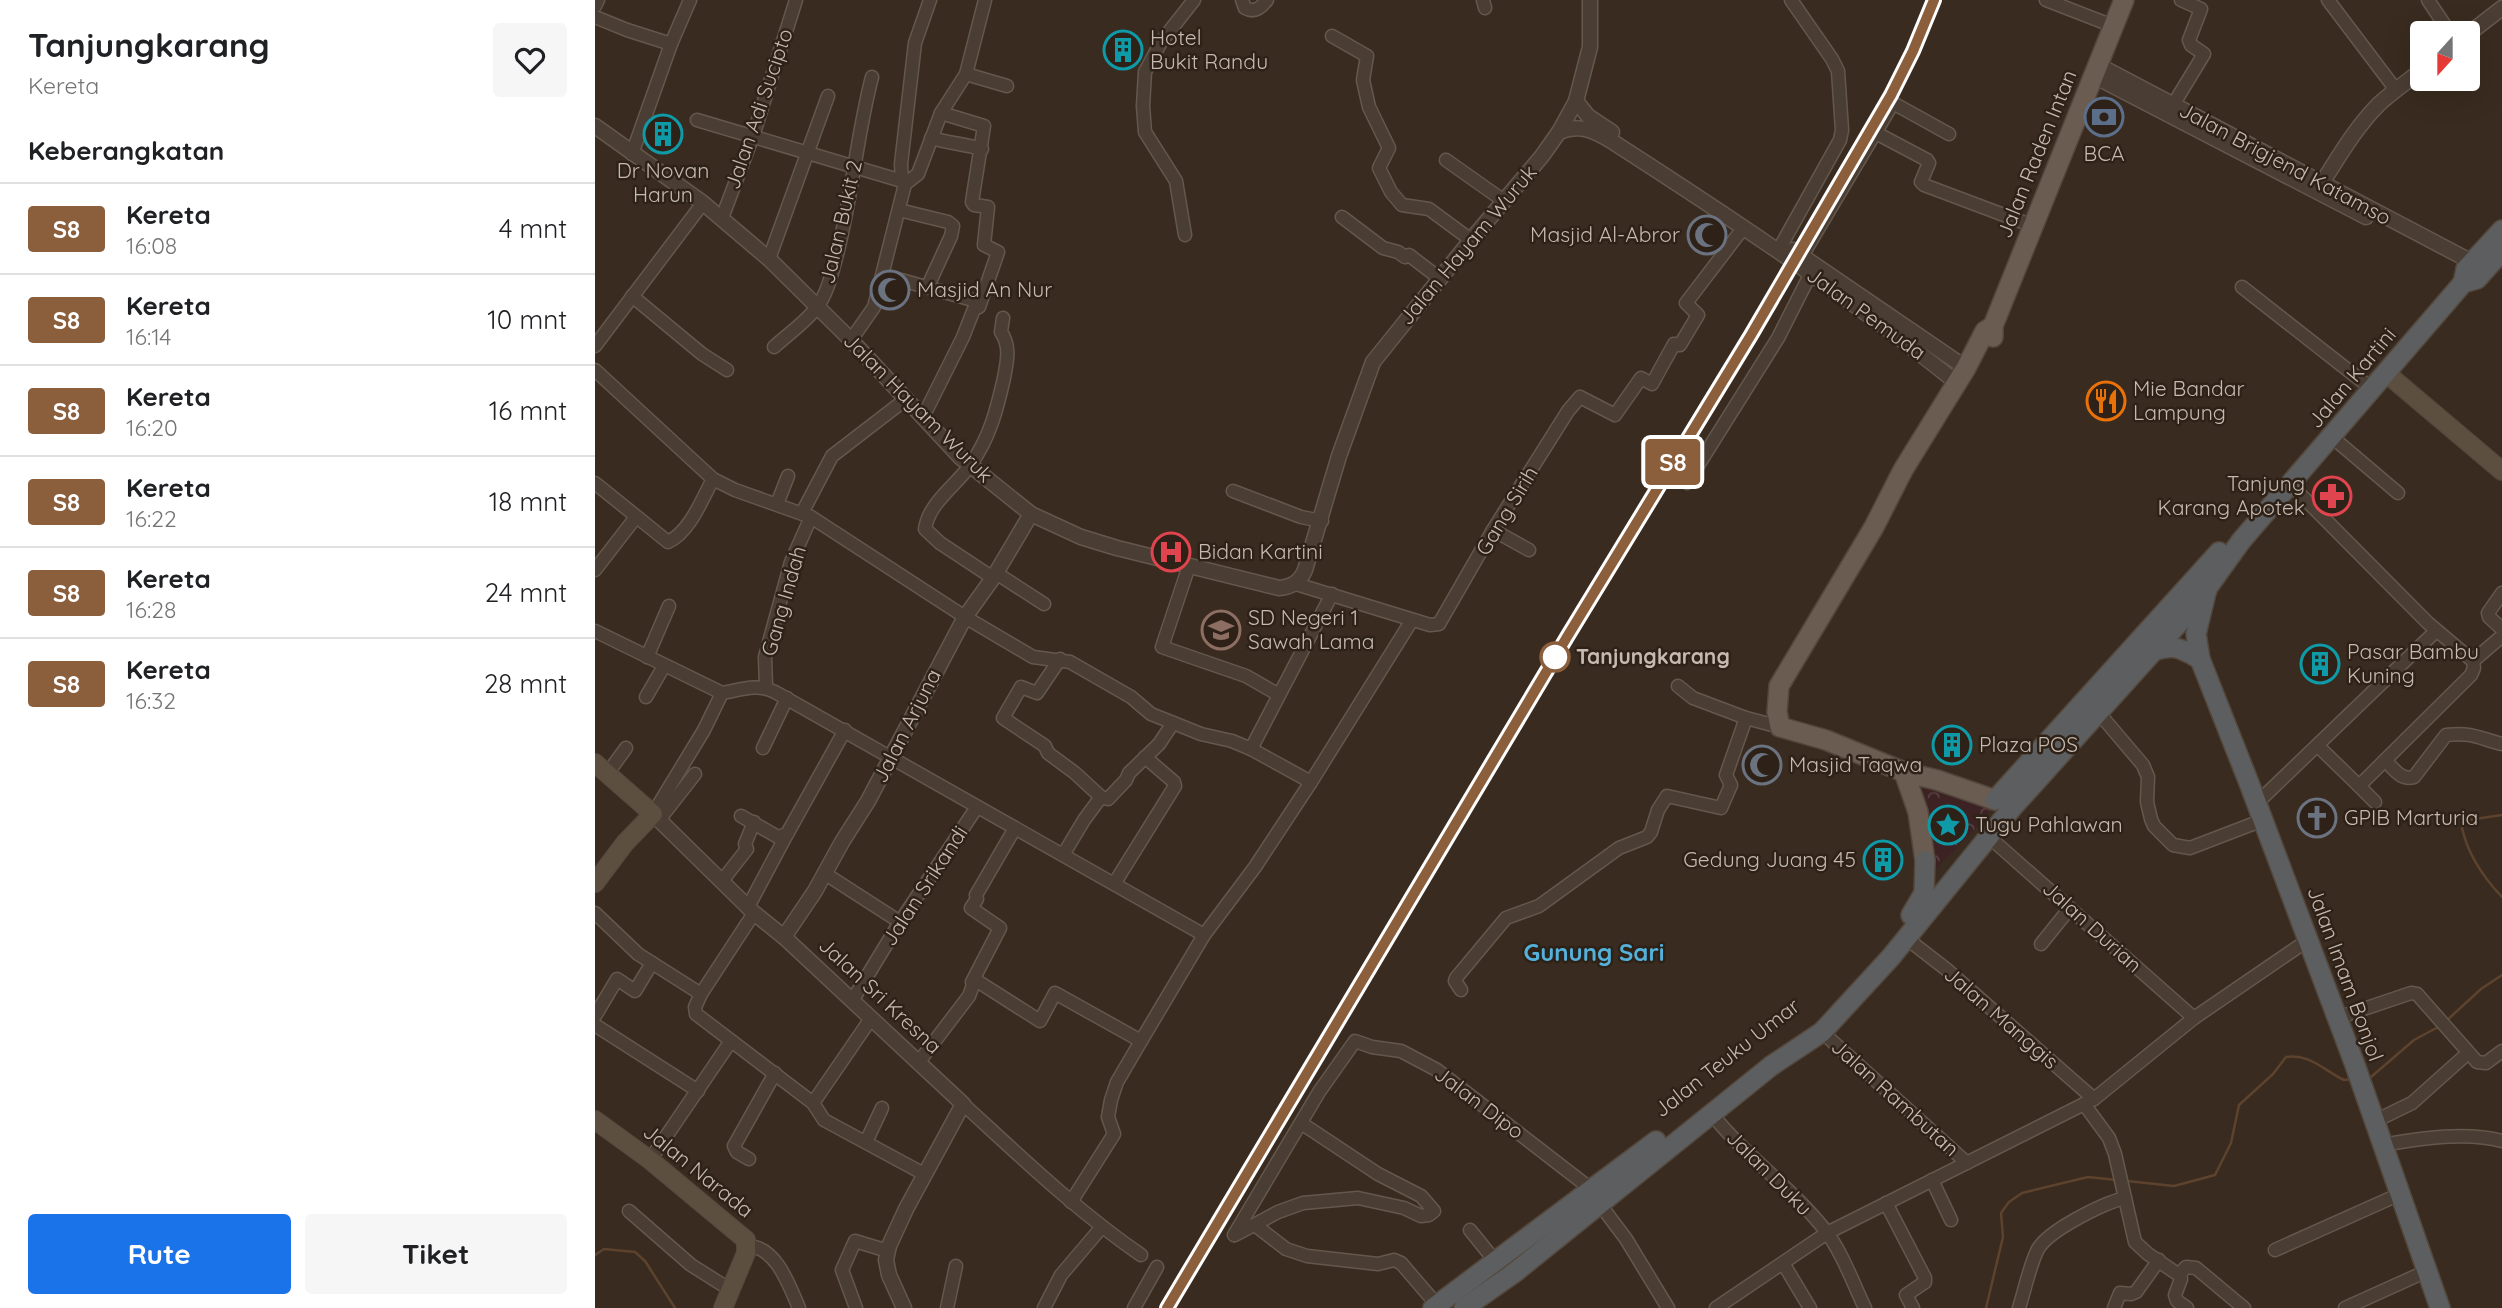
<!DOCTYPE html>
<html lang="id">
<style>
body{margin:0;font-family:Quicksand,sans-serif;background:#f6f6f6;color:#202124;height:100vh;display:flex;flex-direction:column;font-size:26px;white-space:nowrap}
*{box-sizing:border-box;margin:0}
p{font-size:23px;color:#757577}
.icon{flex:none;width:38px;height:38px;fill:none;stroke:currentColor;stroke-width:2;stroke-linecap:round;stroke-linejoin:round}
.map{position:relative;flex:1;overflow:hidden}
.details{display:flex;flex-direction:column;background:#fff;width:595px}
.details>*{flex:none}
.badge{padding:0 14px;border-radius:5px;font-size:24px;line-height:46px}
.needle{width:46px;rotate:201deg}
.buttons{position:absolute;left:1815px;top:21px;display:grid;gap:14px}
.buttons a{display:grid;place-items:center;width:70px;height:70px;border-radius:7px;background:#fff;box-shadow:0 7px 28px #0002;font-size:35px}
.map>.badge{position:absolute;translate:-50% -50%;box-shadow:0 0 0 4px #fff}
h2{padding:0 28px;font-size:26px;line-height:63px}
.round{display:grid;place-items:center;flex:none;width:74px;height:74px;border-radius:7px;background:#f6f6f6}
.overview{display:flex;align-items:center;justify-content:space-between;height:119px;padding:0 28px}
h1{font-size:33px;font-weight:700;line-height:52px}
.button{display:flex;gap:14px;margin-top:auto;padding:14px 28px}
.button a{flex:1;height:80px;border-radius:7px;background:#1a73e8;color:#fff;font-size:28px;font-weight:700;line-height:80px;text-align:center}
.button a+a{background:#f6f6f6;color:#202124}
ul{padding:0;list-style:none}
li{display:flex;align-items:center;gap:21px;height:91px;padding:0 28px;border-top:2px solid #e0e0e0}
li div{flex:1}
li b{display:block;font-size:26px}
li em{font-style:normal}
li .badge{min-width:77px;font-weight:700;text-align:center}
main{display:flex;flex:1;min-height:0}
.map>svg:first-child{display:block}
.park{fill:url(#park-crowns)}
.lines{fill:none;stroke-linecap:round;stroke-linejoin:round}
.stream{stroke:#5d432e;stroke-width:2.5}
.minor-casing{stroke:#64584d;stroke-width:15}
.tertiary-casing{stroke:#64584d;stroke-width:17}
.secondary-casing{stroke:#53463c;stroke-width:20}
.primary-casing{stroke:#53463c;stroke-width:22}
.trunk-casing{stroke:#54483d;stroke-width:22}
.minor{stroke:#4a3d33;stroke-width:12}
.tertiary{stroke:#4a3d33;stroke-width:14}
.secondary{stroke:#5d4f40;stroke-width:18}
.primary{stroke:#6a5c50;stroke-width:19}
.trunk{stroke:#5c5e60;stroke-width:19}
.rail-casing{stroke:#716254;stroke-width:5}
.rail{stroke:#2e2218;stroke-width:2.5;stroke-dasharray:8;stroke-linecap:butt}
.line-casing{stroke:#fff;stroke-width:16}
.line{stroke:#8b5e3c;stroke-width:10}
.stop-dot{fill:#fff;stroke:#8b5e3c;stroke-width:3.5}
.labels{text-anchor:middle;stroke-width:5;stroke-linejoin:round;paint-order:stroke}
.poi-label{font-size:21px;fill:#c6b9ad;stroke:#2e2218;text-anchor:start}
.street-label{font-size:21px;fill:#c6b9ad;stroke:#2e2218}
.stop-label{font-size:21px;font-weight:bold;fill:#c6b9ad;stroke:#2e2218;text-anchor:start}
.quarter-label{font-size:24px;font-weight:bold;fill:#54b1da;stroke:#2e2218}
</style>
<main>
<section class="details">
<div class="overview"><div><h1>Tanjungkarang</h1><p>Kereta</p></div><a class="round"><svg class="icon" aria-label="heart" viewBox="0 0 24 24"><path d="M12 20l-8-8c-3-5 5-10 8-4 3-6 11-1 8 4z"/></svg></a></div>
<h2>Keberangkatan</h2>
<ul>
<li><span class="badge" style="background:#8b5e3c;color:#fff">S8</span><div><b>Kereta</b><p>16:08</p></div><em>4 mnt</em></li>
<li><span class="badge" style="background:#8b5e3c;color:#fff">S8</span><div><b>Kereta</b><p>16:14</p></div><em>10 mnt</em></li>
<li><span class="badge" style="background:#8b5e3c;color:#fff">S8</span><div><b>Kereta</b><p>16:20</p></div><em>16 mnt</em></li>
<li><span class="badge" style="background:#8b5e3c;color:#fff">S8</span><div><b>Kereta</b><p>16:22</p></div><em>18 mnt</em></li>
<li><span class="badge" style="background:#8b5e3c;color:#fff">S8</span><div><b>Kereta</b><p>16:28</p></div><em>24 mnt</em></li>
<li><span class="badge" style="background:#8b5e3c;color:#fff">S8</span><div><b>Kereta</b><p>16:32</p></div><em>28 mnt</em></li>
</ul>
<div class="button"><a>Rute</a><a>Tiket</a></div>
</section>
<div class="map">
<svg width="1907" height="1308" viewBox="0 0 1907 1308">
<defs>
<pattern id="park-crowns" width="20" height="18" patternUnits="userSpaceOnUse" patternTransform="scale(1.75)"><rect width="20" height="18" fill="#3c2223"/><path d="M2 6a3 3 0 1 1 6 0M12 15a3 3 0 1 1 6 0" fill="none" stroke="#574040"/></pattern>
</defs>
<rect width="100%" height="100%" fill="#392b1f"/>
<path class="park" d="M1324 782 1400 805 1384 825 1336 874 1331 810Z"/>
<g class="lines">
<g class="stream">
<path d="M1907 815 1873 820 1867 828C1873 855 1888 877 1907 897"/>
<path d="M1850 1022 1886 989 1907 975"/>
<path d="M1771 1077H1776L1819 1040 1845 1026"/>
<path d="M1532 1181 1579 1186 1620 1175 1636 1143 1644 1105 1678 1074 1691 1057C1714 1053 1730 1071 1749 1080L1757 1079"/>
<path d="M0 1255 9 1249 40 1252 50 1261 80 1308"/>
<path d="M1391 1308 1408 1237 1406 1213 1414 1202 1427 1193 1493 1177 1522 1180"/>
</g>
<defs>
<g id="minor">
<path d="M647 0 650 8C659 13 666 8 672 0"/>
<path d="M888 0 890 8"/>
<path d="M1451 0 1518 26"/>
<path d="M1733 0 1801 90"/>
<path d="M1833 0 1855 33"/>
<path d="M0 6 3 0"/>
<path d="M0 17 32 30 76 44"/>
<path d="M737 36 772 56 768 80 774 107 794 148 784 168 796 192 807 205 834 209 876 240"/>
<path d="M371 74 412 86"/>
<path d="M1578 105 1609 54 1596 45 1594 40 1606 9 1586 0"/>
<path d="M102 120 307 181 310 184"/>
<path d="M1281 133 1332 160 1334 163 1326 182 1329 185 1438 226"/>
<path d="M336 138C354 143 369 144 387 149"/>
<path d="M37 154 76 44 95 0"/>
<path d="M851 160 909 201"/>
<path d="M307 181 306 164 320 43 335 0"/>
<path d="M310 184 323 174 346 113 371 74 390 0"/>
<path d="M304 210 353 222 358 226 356 236 333 286"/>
<path d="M747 217 788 248 803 252 810 257 814 255 844 278"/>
<path d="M127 218 158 136 201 0"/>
<path d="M590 235 581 181 550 132 548 106 550 72 566 42 599 0"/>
<path d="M1183 251 1245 140 1247 130 1243 71 1237 59 1196 0"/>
<path d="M1207 256 1298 103 1354 134"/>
<path d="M174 259 233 96"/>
<path d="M288 275 385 302"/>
<path d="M1647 287 1777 389"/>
<path d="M37 296 107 354 132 370"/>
<path d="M256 340 279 307 310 184"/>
<path d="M0 346 108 203"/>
<path d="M179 347C193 334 211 322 222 307 232 294 236 276 240 262 257 201 261 138 277 77"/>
<path d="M0 370 118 479 140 490 216 517 370 617 438 657 475 662 536 697 556 714 606 734 637 741 656 749 716 782"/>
<path d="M328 417 368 337 379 309 384 307 403 252 389 245 393 207 379 205 377 202 389 126 346 113"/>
<path d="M1737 437 1803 493"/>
<path d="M0 483 73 542C95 532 107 499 118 479"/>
<path d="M1092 483 1183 338 1216 273"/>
<path d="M1696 485 1833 623 1878 661 1879 668 1876 675 1764 786 1723 746"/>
<path d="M638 491 706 517 727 521"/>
<path d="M182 504 193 476"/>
<path d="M207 513 237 456 311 399"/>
<path d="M898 530 934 550"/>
<path d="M594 566 567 647 651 676 684 695"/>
<path d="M0 570 41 517"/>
<path d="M401 573 449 604"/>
<path d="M398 578 345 543 330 529C334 502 362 485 376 464 395 437 402 409 409 378 412 361 416 347 406 332L408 318"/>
<path d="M701 584 835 625 844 624 898 530 973 411 985 397 1020 415 1046 378 1057 384 1079 344 1085 345 1103 315 1091 303 1149 227"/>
<path d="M1907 593 1893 613 1894 617 1907 629"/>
<path d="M0 631 127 693"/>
<path d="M52 657 74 606"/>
<path d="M465 659 442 693 426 687 408 718 450 746 453 753 480 773 506 797 513 799 531 780 534 773 564 744 578 723"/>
<path d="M1878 661 1907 636"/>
<path d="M1083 686 1098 698 1151 718 1185 727"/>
<path d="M171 687 170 657 196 562 216 517"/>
<path d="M127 693C145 690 163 683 180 692L609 935"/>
<path d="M51 697 69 666"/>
<path d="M1503 712 1548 765 1553 777 1552 802 1556 819 1559 826 1578 845 1595 848 1668 820"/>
<path d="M168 748 192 698"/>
<path d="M656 749 737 594"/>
<path d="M1790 760C1798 768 1806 781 1819 777L1851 735C1878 732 1883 738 1907 744"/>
<path d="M12 774 31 748"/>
<path d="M1764 786 1780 802"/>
<path d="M1662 803 1841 631"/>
<path d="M58 814 109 730 127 693"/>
<path d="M146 816 183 837 192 834 250 730"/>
<path d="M64 820 100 774"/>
<path d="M1393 836 1599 1018"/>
<path d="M468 855 489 820 506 797"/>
<path d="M229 873 305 922"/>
<path d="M127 881 152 849 150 844 159 822"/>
<path d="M519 884 580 786 579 782 550 757"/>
<path d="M153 907 192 834"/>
<path d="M0 913 43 954 106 994"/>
<path d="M159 913 106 994 100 1007 101 1014 218 1103 229 1120 329 1174"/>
<path d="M1311 938 1351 969 1499 1099"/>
<path d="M1446 944 1475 908"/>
<path d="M379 979 445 1021 460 993 546 1041"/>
<path d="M866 990 860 981 861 978 911 918 944 906 1024 848 1052 837 1056 832 1063 810 1072 796 1126 808 1136 785 1131 775 1151 718"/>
<path d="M257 1001 305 922 382 807"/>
<path d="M0 1016 22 979 40 991 57 963"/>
<path d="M1742 1018 1816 993 1822 994 1882 1062 1891 1063 1907 1051"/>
<path d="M0 1025 103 1091"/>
<path d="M1227 1032 1372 1163"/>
<path d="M323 1063 374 996 378 985 377 982 405 928 376 908 382 899 381 895 420 828"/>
<path d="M218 1103 275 1020"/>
<path d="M368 1104C426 1157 482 1211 546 1255"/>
<path d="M1489 1104 1514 1138 1520 1154 1540 1242 1553 1254 1584 1275"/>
<path d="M1116 1113C1150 1156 1196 1187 1230 1230 1247 1252 1258 1283 1270 1308"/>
<path d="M1780 1121 1817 1103 1873 1053"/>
<path d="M271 1142 287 1108"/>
<path d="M1788 1145C1824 1138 1872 1131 1907 1141"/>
<path d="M154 1159 142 1152 139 1146 180 1073"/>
<path d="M55 1160 136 1041"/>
<path d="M1337 1180 1356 1220"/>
<path d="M476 1202 519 1134 513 1117 516 1100 522 1082 546 1041 609 935 660 867 716 782 817 620"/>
<path d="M1004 1203 1031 1239 1073 1308"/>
<path d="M1291 1203 1330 1278V1282L1311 1295 1318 1308"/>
<path d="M34 1211 96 1265 134 1289"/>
<path d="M660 1225 691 1249 712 1256 783 1264 799 1260 806 1263 842 1305"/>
<path d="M875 1230 900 1261"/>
<path d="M639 1235 724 1092 760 1041 777 1047 806 1051 842 1070 996 1189"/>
<path d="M640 1235 683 1212 708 1203 763 1198 809 1208 826 1216 834 1215 839 1211 826 1196 783 1174 706 1123"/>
<path d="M152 1246C181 1246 194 1285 204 1308"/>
<path d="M1680 1250 1805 1194"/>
<path d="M1188 1263 1215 1308"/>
<path d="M261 1308 247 1270 260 1241 293 1251"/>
<path d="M352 1308 361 1266"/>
<path d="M449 1308 466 1275 506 1228"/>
<path d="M539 1308 562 1267"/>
<path d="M1121 1308 1232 1233 1499 1099 1599 1018 1713 940"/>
<path d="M1424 1308C1430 1289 1434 1268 1442 1251 1451 1231 1509 1203 1530 1198"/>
<path d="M1519 1308 1525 1293 1536 1294 1541 1292 1564 1260"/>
<path d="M1592 1308 1582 1301 1580 1295 1586 1279 1584 1275 1591 1267 1601 1268 1649 1308"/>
<path d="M1750 1308 1832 1271"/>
</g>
<g id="tertiary">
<path d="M1872 35 1907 8"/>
<path d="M1503 65 1877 262"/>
<path d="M1499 76 1771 217"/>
<path d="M981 101 993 116 1017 132"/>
<path d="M0 126 108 203 174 259 256 340 365 457 436 514 486 537 522 548 684 588C697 587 705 582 710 570L744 456 778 362 876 240 947 156 964 132 981 101 995 47V0"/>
<path d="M964 132C985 123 1000 131 1018 142 1136 218 1252 295 1361 382"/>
<path d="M1723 189C1742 160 1759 129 1784 104 1797 92 1813 81 1827 70"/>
<path d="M1198 250 1371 368"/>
<path d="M58 814 159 913 189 937 368 1104 311 1209 294 1246 291 1260 294 1275 309 1308"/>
<path d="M189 937 220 891 247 842 273 801 370 617 398 578 436 514"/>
</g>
<g id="secondary">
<path d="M1791 373 1907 471"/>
<path d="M0 763 58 814 30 843 0 883"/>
<path d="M0 1120 55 1160 151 1240V1253L128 1308"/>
</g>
<g id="primary">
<path d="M1398 326 1390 331 1371 368 1308 470 1279 527 1184 686 1182 712 1185 727 1231 740 1309 772 1342 780 1400 800"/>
<path d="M1398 337V326L1529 0"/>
<path d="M1309 772 1323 812 1330 861"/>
</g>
<g id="trunk">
<path d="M1868 283 1871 269 1907 230"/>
<path d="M1610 597 1601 634 1605 659 1654 783 1760 1065 1845 1308"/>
<path d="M1558 651C1580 644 1585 648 1605 659"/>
<path d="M1400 800 1624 552"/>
<path d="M1316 915 1329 893 1330 861"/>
<path d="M838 1308 1061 1141"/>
<path d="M869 1308 919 1273 1176 1066 1227 1032 1296 957 1417 808 1611 593 1613 587 1646 541 1868 283 1882 279 1907 251"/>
</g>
</defs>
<use href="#minor" class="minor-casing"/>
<use href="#tertiary" class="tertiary-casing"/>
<use href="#secondary" class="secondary-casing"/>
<use href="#primary" class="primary-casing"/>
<use href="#trunk" class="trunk-casing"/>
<use href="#minor" class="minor"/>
<use href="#tertiary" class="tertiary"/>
<use href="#secondary" class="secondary"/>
<use href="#primary" class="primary"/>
<use href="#trunk" class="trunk"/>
<defs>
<path id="rail" d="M572 1308 959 659 1155 335 1296 95 1318 51 1339 0"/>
</defs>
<use href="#rail" class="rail-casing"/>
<use href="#rail" class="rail"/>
</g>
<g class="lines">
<defs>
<path id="line" d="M572 1308 972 637 1156 335 1296 95 1318 51 1339 0"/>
</defs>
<use href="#line" class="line-casing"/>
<use href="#line" class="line"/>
</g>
<defs>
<symbol id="building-ring" viewBox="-11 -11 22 22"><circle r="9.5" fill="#2e2218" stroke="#0f9aa8" stroke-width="1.5"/><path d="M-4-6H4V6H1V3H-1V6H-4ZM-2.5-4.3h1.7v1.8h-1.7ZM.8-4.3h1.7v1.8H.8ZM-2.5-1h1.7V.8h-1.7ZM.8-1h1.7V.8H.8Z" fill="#0f9aa8"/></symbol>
<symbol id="bank-ring" viewBox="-11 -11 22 22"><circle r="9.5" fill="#2e2218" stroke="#5c6f8a" stroke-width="1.5"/><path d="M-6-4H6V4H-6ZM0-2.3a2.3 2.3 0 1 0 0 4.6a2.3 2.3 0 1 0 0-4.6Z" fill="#5c6f8a"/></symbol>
<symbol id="mosque-ring" viewBox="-11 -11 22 22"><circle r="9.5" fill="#2e2218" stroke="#6b7280" stroke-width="1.5"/><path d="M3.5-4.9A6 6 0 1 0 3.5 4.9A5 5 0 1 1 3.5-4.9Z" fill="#6b7280"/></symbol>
<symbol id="restaurant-ring" viewBox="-11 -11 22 22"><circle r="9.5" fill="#2e2218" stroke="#e8710a" stroke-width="1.5"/><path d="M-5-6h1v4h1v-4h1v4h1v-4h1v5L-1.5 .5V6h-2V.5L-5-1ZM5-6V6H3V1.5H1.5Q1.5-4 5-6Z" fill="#e8710a"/></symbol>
<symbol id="pharmacy-ring" viewBox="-11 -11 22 22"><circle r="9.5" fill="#2e2218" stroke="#e0444e" stroke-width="1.5"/><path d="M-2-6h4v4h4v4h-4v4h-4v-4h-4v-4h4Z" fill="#e0444e"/></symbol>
<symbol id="hospital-ring" viewBox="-11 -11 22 22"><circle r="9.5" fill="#2e2218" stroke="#e0444e" stroke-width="1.5"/><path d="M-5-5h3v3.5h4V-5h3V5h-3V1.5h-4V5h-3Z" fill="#e0444e"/></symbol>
<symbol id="school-ring" viewBox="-11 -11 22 22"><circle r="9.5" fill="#2e2218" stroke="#8d6e63" stroke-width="1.5"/><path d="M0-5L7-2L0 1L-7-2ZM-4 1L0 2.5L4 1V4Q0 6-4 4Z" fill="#8d6e63"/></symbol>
<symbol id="church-ring" viewBox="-11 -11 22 22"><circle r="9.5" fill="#2e2218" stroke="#6b7280" stroke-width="1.5"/><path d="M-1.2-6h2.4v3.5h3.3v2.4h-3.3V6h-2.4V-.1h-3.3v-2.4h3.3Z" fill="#6b7280"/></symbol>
<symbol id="sight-ring" viewBox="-11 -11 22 22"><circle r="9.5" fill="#2e2218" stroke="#0f9aa8" stroke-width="1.5"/><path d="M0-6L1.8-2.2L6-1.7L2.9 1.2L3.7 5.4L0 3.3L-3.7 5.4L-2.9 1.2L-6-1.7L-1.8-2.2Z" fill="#0f9aa8"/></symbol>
</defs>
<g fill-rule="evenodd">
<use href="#building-ring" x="506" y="28" width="44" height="44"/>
<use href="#bank-ring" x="1487" y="95" width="44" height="44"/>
<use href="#building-ring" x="46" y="112" width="44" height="44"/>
<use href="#mosque-ring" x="1090" y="213" width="44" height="44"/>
<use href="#mosque-ring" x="273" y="268" width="44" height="44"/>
<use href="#restaurant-ring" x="1489" y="379" width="44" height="44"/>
<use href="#pharmacy-ring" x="1715" y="474" width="44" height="44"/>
<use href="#hospital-ring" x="554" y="530" width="44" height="44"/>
<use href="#school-ring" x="604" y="608" width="44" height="44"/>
<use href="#building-ring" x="1703" y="642" width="44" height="44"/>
<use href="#building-ring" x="1335" y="723" width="44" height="44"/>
<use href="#mosque-ring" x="1145" y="743" width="44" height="44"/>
<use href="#church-ring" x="1700" y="796" width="44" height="44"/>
<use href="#sight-ring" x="1331" y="803" width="44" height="44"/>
<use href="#building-ring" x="1266" y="838" width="44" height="44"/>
</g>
<circle class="stop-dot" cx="960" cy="657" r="14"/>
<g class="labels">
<g class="poi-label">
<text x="555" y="45">Hotel<tspan x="555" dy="24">Bukit Randu</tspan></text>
<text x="1509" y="161" text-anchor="middle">BCA</text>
<text x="68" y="178" text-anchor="middle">Dr Novan<tspan x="68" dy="24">Harun</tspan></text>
<text x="1085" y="242" text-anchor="end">Masjid Al-Abror</text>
<text x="322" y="297">Masjid An Nur</text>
<text x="1538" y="396">Mie Bandar<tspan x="1538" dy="24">Lampung</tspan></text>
<text x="1710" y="491" text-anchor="end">Tanjung<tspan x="1710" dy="24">Karang Apotek</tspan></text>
<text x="603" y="559">Bidan Kartini</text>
<text x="653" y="625">SD Negeri 1<tspan x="653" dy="24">Sawah Lama</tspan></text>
<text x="1752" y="659">Pasar Bambu<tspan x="1752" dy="24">Kuning</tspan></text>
<text x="1384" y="752">Plaza POS</text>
<text x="1194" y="772">Masjid Taqwa</text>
<text x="1749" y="825">GPIB Marturia</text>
<text x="1380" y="832">Tugu Pahlawan</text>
<text x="1261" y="867" text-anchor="end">Gedung Juang 45</text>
</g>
<g class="street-label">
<text transform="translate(164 109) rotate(-71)" y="7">Jalan Adi Sucipto</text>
<text transform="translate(1442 154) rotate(-68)" y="7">Jalan Raden Intan</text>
<text transform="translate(1690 164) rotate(28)" y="7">Jalan Brigjend Katamso</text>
<text transform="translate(246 222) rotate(-77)" y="7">Jalan Bukit 2</text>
<text transform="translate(873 245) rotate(-50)" y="7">Jalan Hayam Wuruk</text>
<text transform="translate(1271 314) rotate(36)" y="7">Jalan Pemuda</text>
<text transform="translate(1757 378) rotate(-50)" y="7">Jalan Kartini</text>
<text transform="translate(323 408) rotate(45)" y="7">Jalan Hayam Wuruk</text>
<text transform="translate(912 511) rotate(-59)" y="7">Gang Sirih</text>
<text transform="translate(189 601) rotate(-74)" y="7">Gang Indah</text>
<text transform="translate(312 726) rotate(-63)" y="7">Jalan Arjuna</text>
<text transform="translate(330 886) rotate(-57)" y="7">Jalan Srikandi</text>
<text transform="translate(1497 927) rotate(42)" y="7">Jalan Durian</text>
<text transform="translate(1750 974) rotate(70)" y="7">Jalan Imam Bonjol</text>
<text transform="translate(285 996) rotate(43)" y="7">Jalan Sri Kresna</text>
<text transform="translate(1406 1018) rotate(41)" y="7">Jalan Manggis</text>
<text transform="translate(1132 1058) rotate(-38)" y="7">Jalan Teuku Umar</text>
<text transform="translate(1300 1098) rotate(42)" y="7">Jalan Rambutan</text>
<text transform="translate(884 1103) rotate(37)" y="7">Jalan Dipo</text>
<text transform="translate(103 1171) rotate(39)" y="7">Jalan Narada</text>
<text transform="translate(1174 1173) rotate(45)" y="7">Jalan Duku</text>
</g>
<g class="stop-label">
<text x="981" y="664">Tanjungkarang</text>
</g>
<g class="quarter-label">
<text x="999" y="961">Gunung Sari</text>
</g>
</g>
</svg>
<div class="buttons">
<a><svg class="needle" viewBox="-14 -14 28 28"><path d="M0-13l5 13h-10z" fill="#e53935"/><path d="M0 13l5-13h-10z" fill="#757577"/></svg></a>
</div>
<b class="badge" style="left:1078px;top:462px;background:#8b5e3c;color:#fff">S8</b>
</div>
</main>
